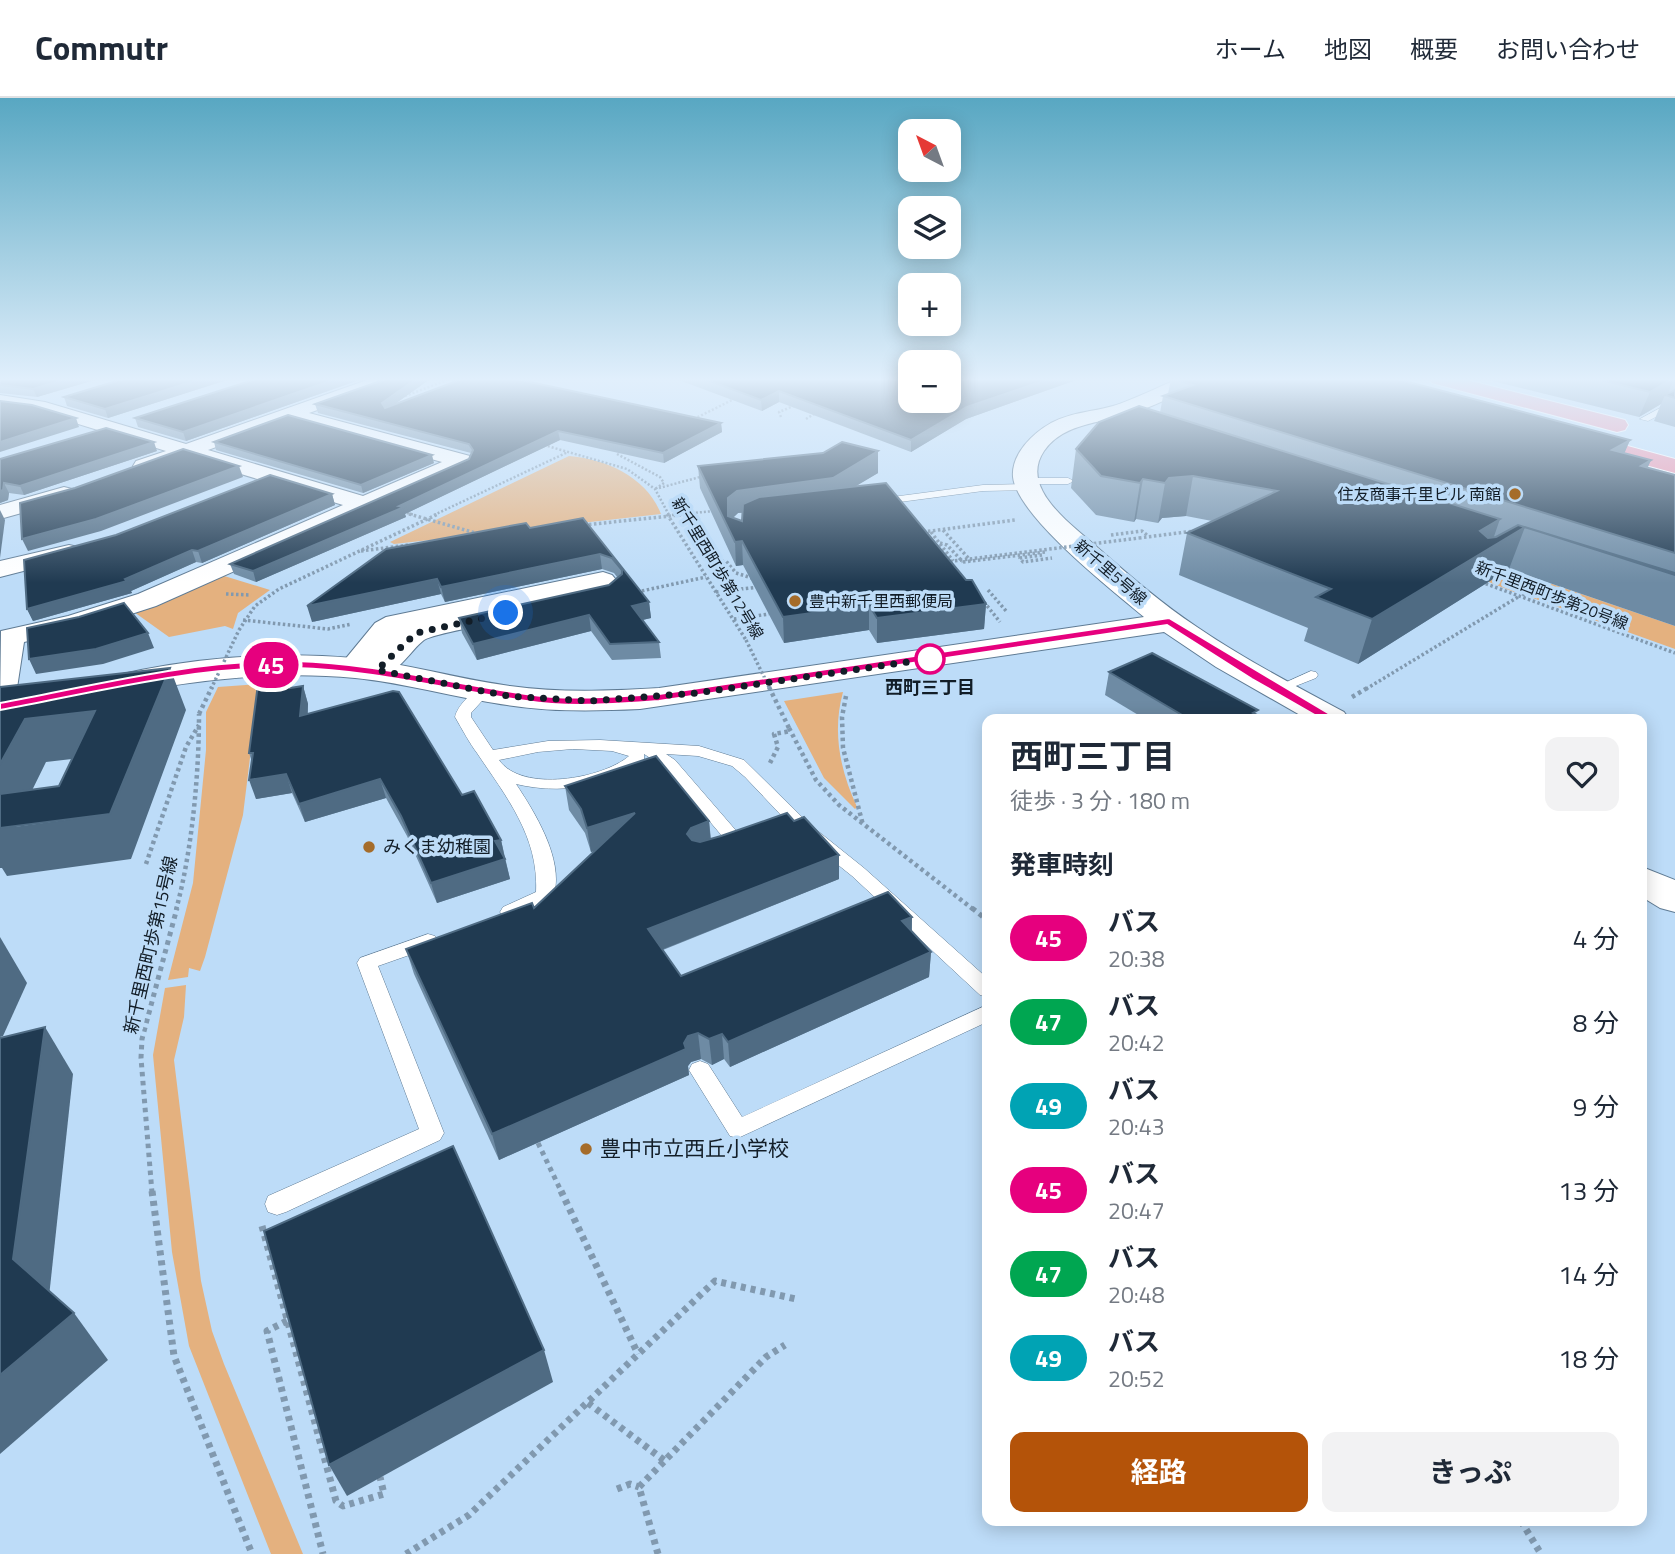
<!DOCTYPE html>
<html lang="ja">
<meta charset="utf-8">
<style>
body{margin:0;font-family:"Titillium Web","Noto Sans JP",sans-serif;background:#f2f2f3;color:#1f2937;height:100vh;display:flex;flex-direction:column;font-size:26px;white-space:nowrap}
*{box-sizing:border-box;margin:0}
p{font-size:23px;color:#747a83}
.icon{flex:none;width:38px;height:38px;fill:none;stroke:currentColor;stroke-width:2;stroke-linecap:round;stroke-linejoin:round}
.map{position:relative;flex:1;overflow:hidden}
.drawer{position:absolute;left:982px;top:616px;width:665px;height:812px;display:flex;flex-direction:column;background:#fff;border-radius:14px;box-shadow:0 4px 18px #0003}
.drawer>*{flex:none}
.badge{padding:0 14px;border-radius:23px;font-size:24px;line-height:46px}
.needle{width:46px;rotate:319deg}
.tools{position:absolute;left:898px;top:21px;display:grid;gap:14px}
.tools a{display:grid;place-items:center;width:63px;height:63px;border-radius:14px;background:#fff;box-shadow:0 4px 18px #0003;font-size:35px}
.you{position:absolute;width:35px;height:35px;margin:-18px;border:5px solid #fff;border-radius:50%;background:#1a73e8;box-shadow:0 0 0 10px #1a73e833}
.map>.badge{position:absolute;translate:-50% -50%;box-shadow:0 0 0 4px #fff}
h2{padding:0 28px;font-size:26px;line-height:63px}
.round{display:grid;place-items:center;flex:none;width:74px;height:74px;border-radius:14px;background:#f2f2f3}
.overview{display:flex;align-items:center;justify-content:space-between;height:119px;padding:0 28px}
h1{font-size:33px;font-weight:700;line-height:52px}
.primary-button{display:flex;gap:14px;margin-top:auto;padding:14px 28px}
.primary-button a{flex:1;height:80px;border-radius:14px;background:#b45309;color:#fff;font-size:28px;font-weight:700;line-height:80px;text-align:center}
.primary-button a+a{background:#f2f2f3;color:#1f2937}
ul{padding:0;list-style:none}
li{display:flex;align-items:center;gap:21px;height:84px;padding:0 28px}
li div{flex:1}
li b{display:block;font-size:26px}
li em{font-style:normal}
li .badge{min-width:77px;font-weight:700;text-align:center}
header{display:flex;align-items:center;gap:42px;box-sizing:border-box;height:98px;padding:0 35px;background:#fff;border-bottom:2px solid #e0e1e3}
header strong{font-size:33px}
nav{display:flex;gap:38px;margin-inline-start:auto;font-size:24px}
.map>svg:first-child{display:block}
.green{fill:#e4b17f}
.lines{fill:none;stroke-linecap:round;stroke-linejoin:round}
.service-casing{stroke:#5f7b94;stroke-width:1}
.minor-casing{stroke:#5f7b94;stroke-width:2}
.tertiary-casing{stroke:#5f7b94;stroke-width:2}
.trunk-casing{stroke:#fff;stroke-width:2}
.path-far4{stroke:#8199af;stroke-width:2.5;stroke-dasharray:2 2;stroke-linecap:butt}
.path-far3{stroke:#8199af;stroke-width:3.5;stroke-dasharray:2.5 2.5;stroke-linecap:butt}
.path-far2{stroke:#8199af;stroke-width:4.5;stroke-dasharray:3.5 3.5;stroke-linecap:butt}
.path-far1{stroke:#8199af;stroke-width:5;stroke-dasharray:4.5 4.5;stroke-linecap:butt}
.path{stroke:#8199af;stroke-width:7;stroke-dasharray:5 5;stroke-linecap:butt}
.service{fill:#fff;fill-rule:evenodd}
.minor{fill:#fff;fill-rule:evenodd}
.tertiary{fill:#fff;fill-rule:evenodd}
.trunk{fill:#f08fa7;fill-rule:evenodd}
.path-bridge-far1{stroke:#8199af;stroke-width:3.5;stroke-dasharray:2.5 2.5;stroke-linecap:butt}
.path-bridge{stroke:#8199af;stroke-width:4.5;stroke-dasharray:3.5 3.5;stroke-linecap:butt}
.wall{fill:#6e8ba4;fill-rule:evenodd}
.shaded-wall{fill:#4f6b83}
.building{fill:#203a51;stroke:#4f6b83;stroke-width:2}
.line{fill:#e6007e;stroke:#fff;stroke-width:2}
.walk{stroke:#121d27;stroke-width:7;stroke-dasharray:0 12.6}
.poi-dot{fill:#a56c2a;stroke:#bddcf8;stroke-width:2.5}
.stop-dot{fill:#fff;stroke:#e6007e;stroke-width:3.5}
.labels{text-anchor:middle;stroke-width:7;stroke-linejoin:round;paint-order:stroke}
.far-poi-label{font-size:16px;fill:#121d27;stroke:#bddcf8;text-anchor:end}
.far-street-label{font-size:16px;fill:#121d27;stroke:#bddcf8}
.stop-label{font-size:18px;font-weight:bold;fill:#121d27;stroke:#bddcf8}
.poi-label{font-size:18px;fill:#121d27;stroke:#bddcf8;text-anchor:start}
.street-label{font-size:18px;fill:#121d27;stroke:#bddcf8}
.near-poi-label{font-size:21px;fill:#121d27;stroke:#bddcf8;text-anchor:start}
</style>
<header>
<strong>Commutr</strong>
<nav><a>ホーム</a><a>地図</a><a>概要</a><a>お問い合わせ</a></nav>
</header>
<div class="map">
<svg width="1675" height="1456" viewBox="0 0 1675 1456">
<rect width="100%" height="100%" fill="#bddcf8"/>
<g class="green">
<path d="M569 358C607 361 647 380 661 416L394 446 390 444Z"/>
<path d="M1503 469 1536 480 1514 494 1484 482Z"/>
<path d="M221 477 270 492 238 515 233 531 225 528 169 539 134 514Z"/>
<path d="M1552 486 1675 528V551L1530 499Z"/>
<path d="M259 586 243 717 205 859 200 873 189 870 188 879 168 882 193 785 206 652V614L218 589Z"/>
<path d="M843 594C832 634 840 672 857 709L855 711 824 680 784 603Z"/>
<path d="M186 887 184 919 174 962 201 1183 212 1233 224 1266 303 1456H271L189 1248 172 1154 153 957 165 890Z"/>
</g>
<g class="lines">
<defs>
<g id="service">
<path d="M1675 302V309L1648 323 1640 321Z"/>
<path d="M1025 380H1068L1074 383 1068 386H1030L1033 389 1027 392 983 393 877 407 871 404 877 401 983 387 1023 386 1019 383Z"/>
<path d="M1311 573 1316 574 1318 577 1316 580 1278 595 1271 591Z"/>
<path d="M484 589 491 593 471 615V619L493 652 548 643 600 642 699 648 744 662 809 726 864 770 987 880V899L980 897 852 778 797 734 745 679 732 668 698 658 666 656 675 662 745 743 748 747 745 751H733L663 668 644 656V662C611 691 557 696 516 686 534 713 564 761 554 796 552 805 541 808 534 811 524 816 514 822 503 819L500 814 503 809 536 794C539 738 505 697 477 655 470 646 462 631 455 619 457 608 473 592 484 589ZM573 651 612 653 629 658C602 681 522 695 499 662L538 654Z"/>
<path d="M428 836 435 838 438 843 435 848 378 868 444 1035 440 1042 286 1114 277 1117 268 1114 265 1106 268 1098 419 1031 357 865 360 860Z"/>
<path d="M987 907V924L738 1040 730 1038 689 972 692 966 700 963 708 966 742 1019Z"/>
</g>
<g id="minor">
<path d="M370 281H396L393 285 309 315 470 358 473 363 470 368 156 508 85 531 24 544 15 603 11 609 0 612 1 533 68 518 138 496 343 407 188 360 152 373H136L133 368 136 363 166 353 36 313 0 309V297L45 304 186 346ZM290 322 442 364 363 398 208 352Z"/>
<path d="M64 389 72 391 75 396 72 401 0 421V407Z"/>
<path d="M69 447 78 449 81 454 78 459 0 479V463Z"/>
<path d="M603 474 612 477 622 489C611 504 575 512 558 508L554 502 556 499 511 508 519 515 515 521C497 525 436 535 424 542 409 553 385 596 364 575L353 579 343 576 338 570 375 525 386 519Z"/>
</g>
<g id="tertiary">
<path d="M1178 281H1205L1202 285C1181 294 1161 305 1139 313 1108 325 1064 323 1044 353 1018 391 1074 428 1098 450 1130 478 1162 506 1197 529 1244 561 1294 587 1344 614L1349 621H1307L1216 569 1164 534 640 611C596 613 551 614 507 607 456 600 406 585 355 580 276 572 198 582 121 596L109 593 105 586 109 579C187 560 273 553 353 560 406 565 457 581 510 588 560 595 609 593 659 590L1144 519C1113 493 1017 418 1013 379 1011 356 1033 335 1051 325 1072 314 1092 314 1113 308 1135 301 1156 290 1178 281Z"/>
<path d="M1642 769 1675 782V814L1660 810 1642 799Z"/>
</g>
<g id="trunk">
<path d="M1429 281H1463L1625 322 1628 327 1625 332 1617 334 1432 285Z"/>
<path d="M1573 333 1675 361V375L1565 345 1562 340 1565 335Z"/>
</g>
</defs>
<use href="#service" class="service-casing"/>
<use href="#minor" class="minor-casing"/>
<use href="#tertiary" class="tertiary-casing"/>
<use href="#trunk" class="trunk-casing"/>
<g class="path-far4">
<path d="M405 298 450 281"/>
<path d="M781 319 779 314 796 307"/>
<path d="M694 321 736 300"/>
<path d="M806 321 817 314"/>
<path d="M544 347 627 371 655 391 669 417"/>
<path d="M617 356 660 379 664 385 655 391"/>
<path d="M659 390 700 379"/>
<path d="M407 415 415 417"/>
<path d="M434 417 568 354"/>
<path d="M672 417 714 413"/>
</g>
<g class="path-far3">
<path d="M409 416 479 436"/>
<path d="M667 416 746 542"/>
<path d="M584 427 689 416"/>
<path d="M943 432 971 463"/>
<path d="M923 434 1015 422"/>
<path d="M931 434 953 463"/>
<path d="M1111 437 1142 433 1148 438"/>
<path d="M1139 440 1194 433"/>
<path d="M940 445 947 447 963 464"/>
<path d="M361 453 408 447"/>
<path d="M1042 457 1020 460 1023 464 1052 460"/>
<path d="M963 464 1045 454"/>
<path d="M1481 484 1675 555"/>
<path d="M727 492 713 464 726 463 736 475 755 481"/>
<path d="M988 492 1007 514"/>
<path d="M637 494 706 479"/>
<path d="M716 494 759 489"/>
<path d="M226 496 251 497"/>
<path d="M984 504 1000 524"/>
<path d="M734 521 769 516"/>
<path d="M243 522 328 531 352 526"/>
<path d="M239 532 255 508 279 491 438 416"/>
<path d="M1366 591 1518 499"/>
</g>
<g class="path-far2">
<path d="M846 598 842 619 843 650 863 727"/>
<path d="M1352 599 1369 589"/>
<path d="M789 630 816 682 839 707 974 812"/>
<path d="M770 665 778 649 774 636 791 633"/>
<path d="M146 766 186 649 199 627"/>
<path d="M176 812C192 753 199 677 199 616"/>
</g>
<g class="path-far1">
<path d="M972 810 987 822"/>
<path d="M538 1045 562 1095"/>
<path d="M152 1095 141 960 142 941 177 810"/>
</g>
<g class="path">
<path d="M152 1093 174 1258 252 1456"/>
<path d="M561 1093 638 1256"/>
<path d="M262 1128 336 1403 343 1408 384 1396 380 1379"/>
<path d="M287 1223 267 1233 323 1456"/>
<path d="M588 1305 665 1363"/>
<path d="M617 1391 630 1386 639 1389"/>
<path d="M1521 1423 1541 1456"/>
<path d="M406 1456 469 1417 715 1183 796 1201"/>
<path d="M658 1456 639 1389 766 1259 785 1247"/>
</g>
<use href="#service" class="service"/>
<use href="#minor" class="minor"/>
<use href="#tertiary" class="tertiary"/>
<use href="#trunk" class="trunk"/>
<g class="path-bridge-far1">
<path d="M945 464 1139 440"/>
<path d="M1522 497 1549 480"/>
<path d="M746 542 770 591"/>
<path d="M211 591 239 532"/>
</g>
<g class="path-bridge">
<path d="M769 589 789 630"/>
<path d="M199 616 212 589"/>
</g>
</g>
<g class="wall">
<path d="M0 281H98L37 299 0 295Z"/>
<path d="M123 281H230L108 320 67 308 64 299Z"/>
<path d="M256 281H362L186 343 138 329 135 320Z"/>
<path d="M386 281H430L393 307 721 325 722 334 664 365 560 342 405 416 406 419 256 484 234 476 230 466 469 361 471 356V355L318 315 315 306Z"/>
<path d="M676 281H1079L966 321 911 354 779 304 762 313Z"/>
<path d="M1171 281H1397L1630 342 1624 355 1651 362 1647 370 1675 377V528L1509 471 1358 566 1304 543 1308 530 1179 477 1187 435 1212 423 1186 418 1162 420 1158 425 1136 421 1134 424 1096 417 1071 390 1076 351 1160 315 1163 298 1168 296Z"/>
<path d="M1484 281H1675V329L1654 323 1661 306 1639 319Z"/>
<path d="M214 344 434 365 363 395 216 352Z"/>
<path d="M157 353 24 397 9 395 8 402 0 405V361Z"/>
<path d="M878 353V375L855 388 966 482 986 506 984 531 877 545 869 532 784 545 743 467 736 468 700 390 698 368ZM738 415H743L742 423 733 420Z"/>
<path d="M332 396 335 407 202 465 196 464 131 493 132 495 33 523 27 511Z"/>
<path d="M583 420 649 504 651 520 642 522 659 544 661 560 612 562 591 533 477 562 462 535 459 520 609 487 617 479 614 475 602 471 445 504 441 496 312 524 530 430Z"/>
<path d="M1109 574 1257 617 1265 621H1145L1105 597Z"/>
<path d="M303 588 308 606V616L462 697 501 742 510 781 437 805 407 738 386 700 305 724 292 695 256 701 252 664 249 655 293 590Z"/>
<path d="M565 688 709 723 711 741 839 781 663 852 681 878 912 819V834L931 854 929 879 730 969 724 961 712 967 701 961 691 964 688 968 689 977 499 1062 414 876 406 851 534 810 595 753 591 754 585 735 569 712Z"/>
</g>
<g class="shaded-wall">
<path d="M66 281H98L37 299 33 291Z"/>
<path d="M201 281H230L108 320 105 311Z"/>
<path d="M336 281H362L186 343 183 334Z"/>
<path d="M416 281H430L384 314 382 305Z"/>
<path d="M1049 281H1079L966 321 911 354V342L967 309Z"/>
<path d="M1672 281H1674L1667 298 1665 297 1661 306 1639 319 1650 294Z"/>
<path d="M779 293V304L762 313 761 302Z"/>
<path d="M76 320 79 329 0 354V344Z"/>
<path d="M721 325 722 334 664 365 663 355Z"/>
<path d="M558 333 560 342 405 416 406 419 256 484 253 473 399 408Z"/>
<path d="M1630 342 1614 380 1612 352Z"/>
<path d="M154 344 157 353 24 397 20 388Z"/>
<path d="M878 353V375L833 402 738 415 729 423V431L728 400 737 393Z"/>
<path d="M432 357 434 365 363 395 361 387Z"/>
<path d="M1651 362 1634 401 1641 368Z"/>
<path d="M239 368 243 379 101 433 28 453 22 441Z"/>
<path d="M1193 378 1186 418 1162 420 1158 425 1165 385 1169 380Z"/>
<path d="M1143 381 1136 421 1134 424 1140 385Z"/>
<path d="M4 385 9 395 8 402 0 405V393Z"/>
<path d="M332 396 335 407 202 465 198 453Z"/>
<path d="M0 412 5 422 0 460Z"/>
<path d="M1500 421 1490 450 1525 429 1509 471 1358 566 1372 521 1480 433Z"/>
<path d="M742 443 743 467 736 468 735 444Z"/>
<path d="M192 452 196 464 131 493 132 495 33 523 27 511 125 481Z"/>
<path d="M600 456 602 471 445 504 441 489Z"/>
<path d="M437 481 441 496 312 524 307 508Z"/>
<path d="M649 504 651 520 634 524 632 508Z"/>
<path d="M986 506 984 531 877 545V520Z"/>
<path d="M869 507V532L784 545 783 519Z"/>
<path d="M589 517 591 533 477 562 473 546Z"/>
<path d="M148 535 154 550 103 566 36 576 29 561Z"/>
<path d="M170 570 186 612 131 761 7 778 2 770H0V666L25 621 95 613 115 656 46 664 14 729 110 716Z"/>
<path d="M303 588 308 606 306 636 300 618Z"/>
<path d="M286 676 292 695 256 701 249 682Z"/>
<path d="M380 681 386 700 305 724 299 706Z"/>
<path d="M635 715 638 739 591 754 587 730Z"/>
<path d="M709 723 711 748 693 754 687 736 691 730Z"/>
<path d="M501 742 505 761 495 743Z"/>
<path d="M839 757V781L651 856 648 831Z"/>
<path d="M505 761 510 781 437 805 431 785Z"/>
<path d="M912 819 911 844 902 823Z"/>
<path d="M0 839 27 885 3 938 0 939Z"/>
<path d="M931 854 929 879 730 969 728 944Z"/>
<path d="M45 929 73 976 48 1208 13 1161Z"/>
<path d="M698 935 701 961 691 964 688 968 689 977 499 1062 492 1036 684 945 688 938Z"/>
<path d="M722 936 724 961 712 967 709 941Z"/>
<path d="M74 1215 108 1262 0 1356V1277Z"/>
<path d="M544 1252 553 1284 347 1398 329 1367Z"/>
</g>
<g class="building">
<path d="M0 281H66L33 291 0 287Z"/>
<path d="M123 281H201L105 311 64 299Z"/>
<path d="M256 281H336L183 334 135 320Z"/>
<path d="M386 281H416L382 305 385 310 462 281H516L721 325 663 355 558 333 399 408 404 409 253 473 230 466 469 361 473 352 469 346 315 306Z"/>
<path d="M704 281H910V303H948V281H1049L967 309 911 342 779 293 761 302Z"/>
<path d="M1173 281H1397L1630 342 1612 352 1651 362 1641 368 1675 377V455L1163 298 1193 287Z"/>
<path d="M1596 281H1672L1650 294Z"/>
<path d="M1675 292V300L1665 297Z"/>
<path d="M0 303 32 307 76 320 0 344Z"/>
<path d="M1139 308 1500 421 1480 433 1488 440 1496 439 1518 427 1675 475V477L1525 429 1372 521 1316 499 1331 491 1187 435 1277 393 1193 378 1169 380 1165 385 1143 381 1140 385 1101 378 1076 351 1099 324Z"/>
<path d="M288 317 432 357 361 387 214 344Z"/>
<path d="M106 330 154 344 20 388 4 385 3 392 0 393V361Z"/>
<path d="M842 344 878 353 833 380 737 393 728 400V418L742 423 743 406 759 399 886 385 966 482H972L986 506 877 520 869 507 783 519 742 443 735 444 698 368 823 355Z"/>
<path d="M183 351 239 368 96 421 22 441 20 405 75 390Z"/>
<path d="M270 377 332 396 198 453 192 452 125 481 127 483 27 511 24 462 116 437Z"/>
<path d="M583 420 649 504 632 508 659 544 610 546 589 517 473 546 459 520 609 487 622 476V472L612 460 600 456 441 489 437 481 307 508 386 451 526 425 530 430Z"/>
<path d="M124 505 148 535 96 551 29 561 27 530 79 519Z"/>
<path d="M1152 555 1258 612 1253 615 1265 621H1189L1109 574Z"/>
<path d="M170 570 110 716 0 730V696L59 688 95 613 25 621 0 666V589Z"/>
<path d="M290 582V590L303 588 300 618 393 593 399 594 462 697 474 693 501 742 495 743 505 761 431 785 401 718 380 681 299 706 286 676 249 682 253 655H249L258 586Z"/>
<path d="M656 658 709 723 691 730 687 736 692 742 700 744 721 738 787 715 794 723 804 719 839 757 648 831 681 878 888 794 912 819 902 823 931 854 728 944 722 936 709 941 698 935 688 938 684 945 686 951 492 1036 406 851 532 805 534 810 635 715 587 730 581 711 565 688Z"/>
<path d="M45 929 13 1161 74 1215 0 1277V940Z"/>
<path d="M453 1048 544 1252 329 1367 264 1133Z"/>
</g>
<linearGradient id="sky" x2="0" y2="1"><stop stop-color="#58a7c2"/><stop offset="0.58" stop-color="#e1effc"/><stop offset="1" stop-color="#e1effc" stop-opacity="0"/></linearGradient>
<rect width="1675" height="485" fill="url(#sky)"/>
<path class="line" d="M1169 520 1338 621 1327 624 1252 581 1167 527 659 603C615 606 570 610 526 603 449 592 373 572 295 570 196 568 97 594 0 612V605C97 587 196 561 295 563 373 565 449 585 526 596 570 603 615 598 659 596Z"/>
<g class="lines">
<path class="walk" d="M506 515 416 535 377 572 508 598 590 603 697 595 941 559 930 561"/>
</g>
<g class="poi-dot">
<circle cx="1515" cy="396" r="7"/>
<circle cx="795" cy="503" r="7"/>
<circle cx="369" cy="749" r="7"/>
<circle cx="586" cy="1051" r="7"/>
</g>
<circle class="stop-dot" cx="930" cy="561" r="14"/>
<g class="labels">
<g class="far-poi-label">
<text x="1501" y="402">住友商事千里ビル 南館</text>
<text x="809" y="509" text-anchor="start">豊中新千里西郵便局</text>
</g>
<g class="far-street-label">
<text transform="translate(718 470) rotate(59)" y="6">新千里西町歩第12号線</text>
<text transform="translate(1111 474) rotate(41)" y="6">新千里5号線</text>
<text transform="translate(1552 497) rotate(21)" y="6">新千里西町歩第20号線</text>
</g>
<g class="stop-label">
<text x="930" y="596">西町三丁目</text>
</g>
<g class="poi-label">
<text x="383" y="755">みくま幼稚園</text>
</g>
<g class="street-label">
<text transform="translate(151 847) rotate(-77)" y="6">新千里西町歩第15号線</text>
</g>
<g class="near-poi-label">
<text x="600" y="1058">豊中市立西丘小学校</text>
</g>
</g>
</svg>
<div class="tools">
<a><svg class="needle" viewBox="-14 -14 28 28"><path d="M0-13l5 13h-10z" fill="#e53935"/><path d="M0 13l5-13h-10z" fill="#747a83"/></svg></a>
<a><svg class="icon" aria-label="layers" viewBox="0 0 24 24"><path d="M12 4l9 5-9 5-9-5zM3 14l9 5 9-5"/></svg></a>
<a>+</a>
<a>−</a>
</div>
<div class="you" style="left:506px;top:515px"></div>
<b class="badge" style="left:271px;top:567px;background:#e6007e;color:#fff">45</b>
<section class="drawer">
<div class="overview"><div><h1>西町三丁目</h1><p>徒歩 · 3 分 · 180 m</p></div><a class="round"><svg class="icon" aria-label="heart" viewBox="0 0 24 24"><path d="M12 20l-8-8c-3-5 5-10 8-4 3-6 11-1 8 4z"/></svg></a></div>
<h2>発車時刻</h2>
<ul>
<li><span class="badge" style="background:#e6007e;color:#fff">45</span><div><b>バス</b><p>20:38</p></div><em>4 分</em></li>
<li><span class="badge" style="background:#00a651;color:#fff">47</span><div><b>バス</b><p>20:42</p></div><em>8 分</em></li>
<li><span class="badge" style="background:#00a3b4;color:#fff">49</span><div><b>バス</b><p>20:43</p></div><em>9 分</em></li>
<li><span class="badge" style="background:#e6007e;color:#fff">45</span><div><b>バス</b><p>20:47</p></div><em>13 分</em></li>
<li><span class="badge" style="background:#00a651;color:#fff">47</span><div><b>バス</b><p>20:48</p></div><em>14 分</em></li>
<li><span class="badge" style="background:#00a3b4;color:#fff">49</span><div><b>バス</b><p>20:52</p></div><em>18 分</em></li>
</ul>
<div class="primary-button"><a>経路</a><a>きっぷ</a></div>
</section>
</div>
